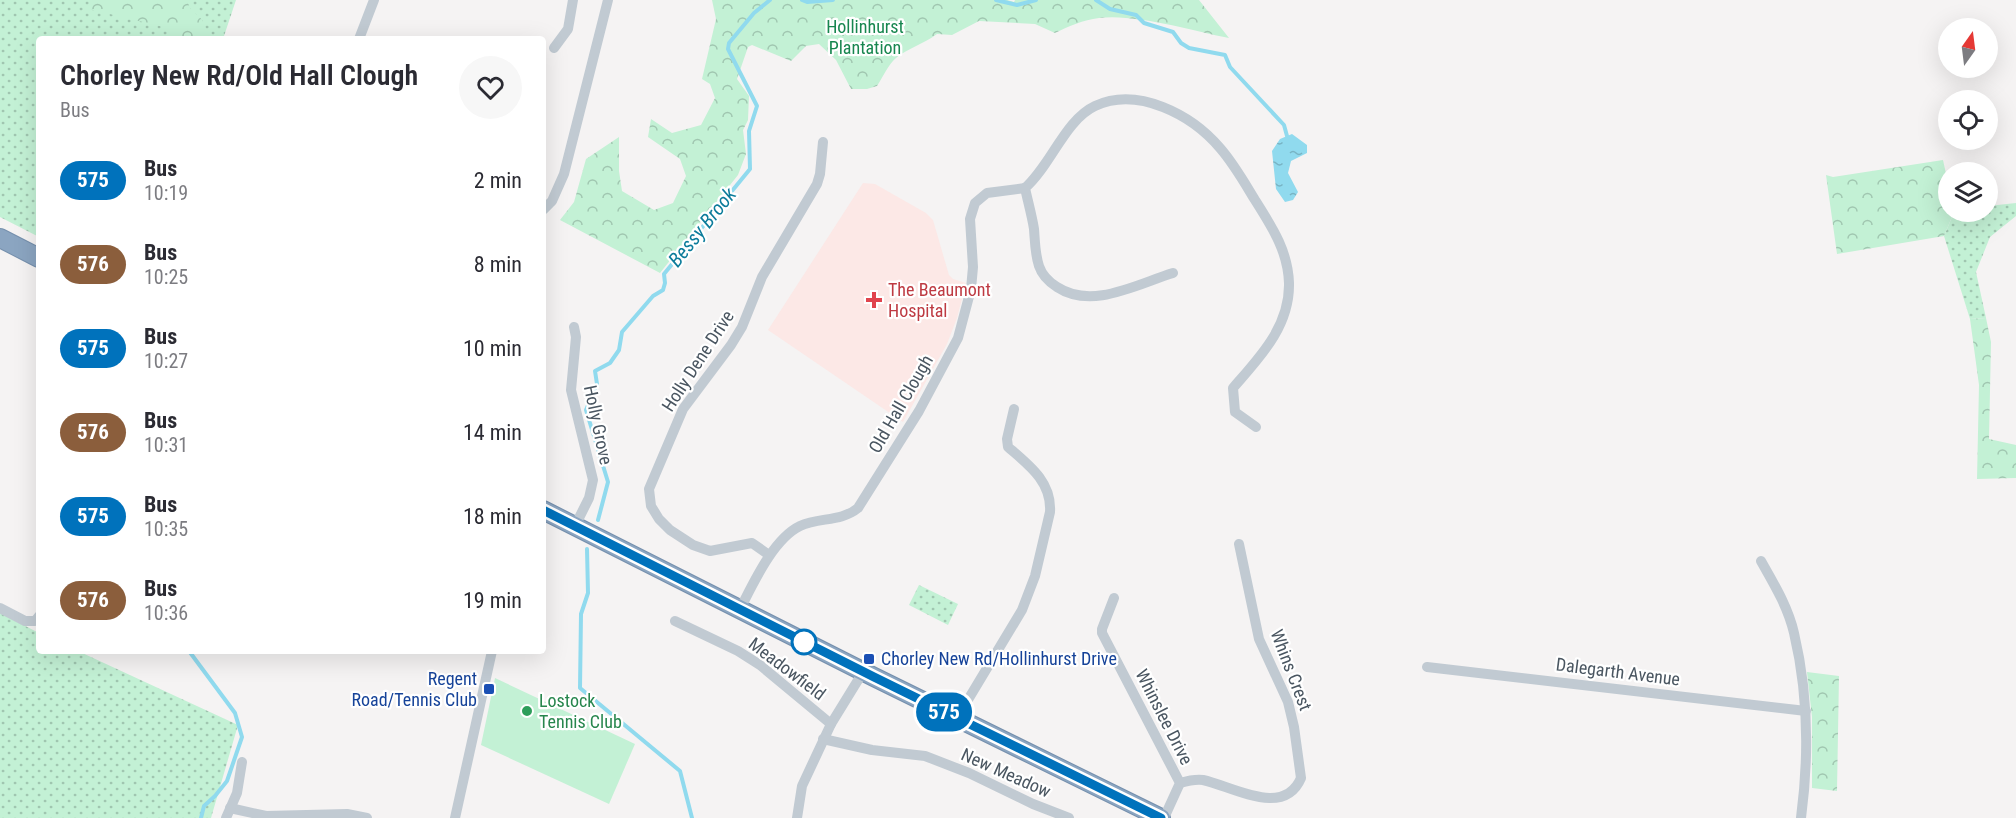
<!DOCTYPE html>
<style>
body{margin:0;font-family:"Roboto Condensed",sans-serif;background:#f7f7f7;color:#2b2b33;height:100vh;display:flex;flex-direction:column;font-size:22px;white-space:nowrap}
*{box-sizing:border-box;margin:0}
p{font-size:20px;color:#7c7c81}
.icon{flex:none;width:33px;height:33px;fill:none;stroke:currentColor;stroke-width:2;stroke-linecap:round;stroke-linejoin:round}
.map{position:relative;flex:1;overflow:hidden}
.sheet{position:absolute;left:36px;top:36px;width:510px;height:618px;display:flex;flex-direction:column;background:#fff;border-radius:6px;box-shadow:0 6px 24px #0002}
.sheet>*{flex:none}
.badge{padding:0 12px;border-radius:20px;font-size:21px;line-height:39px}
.needle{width:39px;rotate:14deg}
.controls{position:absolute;left:1938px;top:18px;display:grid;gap:12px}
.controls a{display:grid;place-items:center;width:60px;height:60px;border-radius:50%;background:#fff;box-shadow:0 6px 24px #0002;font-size:30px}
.map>.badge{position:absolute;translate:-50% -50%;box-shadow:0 0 0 3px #fff}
.round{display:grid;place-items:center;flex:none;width:63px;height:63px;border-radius:32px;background:#f7f7f7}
.head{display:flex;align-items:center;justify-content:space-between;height:102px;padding:0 24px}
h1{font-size:28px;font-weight:600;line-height:45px}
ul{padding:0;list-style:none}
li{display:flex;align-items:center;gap:18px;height:84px;padding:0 24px}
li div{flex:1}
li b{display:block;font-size:22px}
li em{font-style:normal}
li .badge{min-width:66px;font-weight:700;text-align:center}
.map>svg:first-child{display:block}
.medical{fill:#fce8e6}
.grass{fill:url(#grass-dots)}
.forest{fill:url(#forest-crowns)}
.park{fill:#c3f1d5}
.water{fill:url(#water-ripples)}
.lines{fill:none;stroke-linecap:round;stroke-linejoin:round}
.stream{stroke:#90daee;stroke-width:4}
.highway-casing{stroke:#7690ad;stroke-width:20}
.street{stroke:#c1cad2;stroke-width:10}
.highway{stroke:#8ba5c1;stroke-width:18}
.line-casing{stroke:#fff;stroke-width:14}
.line{stroke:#0072bc;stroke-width:9}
.health-dot{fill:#e0444e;stroke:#fff;stroke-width:2}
.stop-dot{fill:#fff;stroke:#0072bc;stroke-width:3}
.transit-dot{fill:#1a4fb4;stroke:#fff;stroke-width:2}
.leisure-dot{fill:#2e9e5b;stroke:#fff;stroke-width:2}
.labels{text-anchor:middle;stroke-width:4.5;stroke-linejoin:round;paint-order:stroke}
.park-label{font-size:18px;fill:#17864f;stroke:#fff}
.health-label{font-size:18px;fill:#be3a42;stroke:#fff;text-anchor:start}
.street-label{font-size:18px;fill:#4a5661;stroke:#fff}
.transit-label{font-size:18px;fill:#164399;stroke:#fff;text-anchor:start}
.leisure-label{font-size:18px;fill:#27864d;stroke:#fff;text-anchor:start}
.water-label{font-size:20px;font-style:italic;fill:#0c7c9b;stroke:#fff}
</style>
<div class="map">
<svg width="2016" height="818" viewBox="0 0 2016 818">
<defs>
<pattern id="grass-dots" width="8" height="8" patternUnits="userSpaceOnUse" patternTransform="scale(1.5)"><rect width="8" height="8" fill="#c3f1d5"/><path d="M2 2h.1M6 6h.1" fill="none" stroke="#a0c6b0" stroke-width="1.8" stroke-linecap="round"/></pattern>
<pattern id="forest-crowns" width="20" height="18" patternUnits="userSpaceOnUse" patternTransform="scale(1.5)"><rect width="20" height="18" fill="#c3f1d5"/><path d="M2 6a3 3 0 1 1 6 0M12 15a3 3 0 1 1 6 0" fill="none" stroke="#a0c6b0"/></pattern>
<pattern id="water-ripples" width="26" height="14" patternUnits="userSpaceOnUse" patternTransform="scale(1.5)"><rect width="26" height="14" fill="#90daee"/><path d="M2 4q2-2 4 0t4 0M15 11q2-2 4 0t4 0" fill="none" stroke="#78b4c4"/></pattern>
</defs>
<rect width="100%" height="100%" fill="#f5f3f3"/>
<path class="medical" d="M863 183 875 184 926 213 933 220 949 275 953 279 966 283 957 318 947 344 903 422 768 330Z"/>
<g class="grass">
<path d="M0 0H236L223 39H39V237L0 217Z"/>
<path d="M2016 203V216L1990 237 1976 272 1986 318 1970 319 1944 236 1954 212H1988V206Z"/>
<path d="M919 585 958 604 948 625 909 605Z"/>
<path d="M0 613 39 633V651H78L238 725 211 818H0Z"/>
</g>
<g class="forest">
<path d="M91 0H187C192 16 195 10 202 20 206 27 206 33 212 39H175L168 28 89 9Z"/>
<path d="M712 0H1007L1014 2 1015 0H1199L1229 38C1194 31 1133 13 1099 18 1083 20 1069 26 1055 33L1035 24 979 21 952 35 937 34C924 44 908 48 896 58 888 65 883 77 877 86L867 89H851L836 60 819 44 806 46 791 61 752 45 748 47 737 79 749 96 748 120 743 130 746 154 738 175 660 273 560 220 574 202 586 159 619 137V171L622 191 654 210 673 203 686 176 680 159 648 137 651 119 672 133 701 125 715 98 710 84 702 79 716 19Z"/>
<path d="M1943 160 1948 183V212H1954L1944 236 1837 254 1826 175 1833 177Z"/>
<path d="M1986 318 1991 342 1989 439 2016 445V478L1977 479 1979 385 1970 319Z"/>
<path d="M1807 672 1839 676 1837 791 1812 788V717Z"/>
</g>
<path class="park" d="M495 678 635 744 609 804 481 745Z"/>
<path class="water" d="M1292 134 1307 145V153L1291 161 1288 173 1298 192 1293 200 1285 202 1276 189 1272 151 1280 139Z"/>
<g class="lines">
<g class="stream">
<path d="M802 0 807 2 833 0"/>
<path d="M996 0 1017 5 1036 0"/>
<path d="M1096 0 1110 9 1136 15 1144 23 1173 32 1181 43 1189 48 1225 55 1230 67 1284 125 1287 136"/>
<path d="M598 520 608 482 586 410 597 384 595 371 610 363 619 350 622 332 653 296 663 290 665 283 664 274 750 169 749 131 757 106 728 49 729 43 754 13 770 0"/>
<path d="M587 549 588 593 581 614 580 688 680 771 692 818"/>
<path d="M189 651 235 713 242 737 227 781 215 796 204 806 201 818"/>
</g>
<defs>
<g id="highway">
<path d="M0 238 39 258"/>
<path d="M543 510 874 677 1161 818"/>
</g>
</defs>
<use href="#highway" class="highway-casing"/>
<g class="street">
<path d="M359 39 374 0"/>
<path d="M554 48 568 29 573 0"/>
<path d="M543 210 552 201 564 174 608 0"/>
<path d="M1173 273C1137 284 1092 310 1057 287 1049 282 1042 275 1039 266 1035 254 1035 242 1034 229 1032 216 1028 202 1025 188 1051 165 1065 120 1095 106 1138 86 1192 115 1220 148 1234 164 1244 182 1255 200 1272 227 1288 251 1289 283 1290 327 1259 358 1233 388L1235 412 1256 427"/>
<path d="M574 327 576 337 571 390 593 480 589 498 575 526"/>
<path d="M769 555 752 543 710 551 693 545 670 530 659 519 651 506 649 489 683 409 731 345 742 327 762 277 817 184 820 174 823 142"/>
<path d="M1761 561C1774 584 1788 607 1794 633 1808 692 1809 757 1801 818"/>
<path d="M1114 598 1102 629V633L1180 783 1164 818"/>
<path d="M0 608 25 621H35L39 616"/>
<path d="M740 609C753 584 773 539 800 526 819 517 841 522 858 508L919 411 958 338 971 289 973 267 970 219 975 203 987 193 1025 188"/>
<path d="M675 621 738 651 760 665 831 724"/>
<path d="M1427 667 1806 711"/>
<path d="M957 718 1022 610 1035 576 1050 512C1052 482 1029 465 1008 447L1007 439 1014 409"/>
<path d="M823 739 872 750 925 756 969 773 1033 804 1069 818"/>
<path d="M1180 783C1187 781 1195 779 1203 780 1234 787 1284 818 1301 778L1294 727 1288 702 1259 639 1239 544"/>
<path d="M230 808 266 816 347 814 367 818"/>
<path d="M226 818 237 793 242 762"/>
<path d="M455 818 492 651"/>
<path d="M797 818 802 786 831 724 863 672"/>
</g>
<use href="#highway" class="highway"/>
</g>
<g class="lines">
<defs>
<path id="line" d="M543 510 874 677 1161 818"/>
</defs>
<use href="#line" class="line-casing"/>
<use href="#line" class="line"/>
</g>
<path class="health-dot" d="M871 291h6v6h6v6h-6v6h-6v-6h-6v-6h6z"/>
<circle class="stop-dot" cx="804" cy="642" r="12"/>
<g class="transit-dot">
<rect x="863" y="653" width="12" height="12" rx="3"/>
<rect x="483" y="683" width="12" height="12" rx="3"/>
</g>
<circle class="leisure-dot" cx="527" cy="711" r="6"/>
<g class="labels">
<g class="park-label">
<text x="865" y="33">Hollinhurst<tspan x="865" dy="21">Plantation</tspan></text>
</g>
<g class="health-label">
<text x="888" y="296">The Beaumont<tspan x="888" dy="21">Hospital</tspan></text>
</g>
<g class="street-label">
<text transform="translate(698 361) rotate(-57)" y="6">Holly Dene Drive</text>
<text transform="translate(901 404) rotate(-60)" y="6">Old Hall Clough</text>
<text transform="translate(598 425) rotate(78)" y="6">Holly Grove</text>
<text transform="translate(787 669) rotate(37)" y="6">Meadowfield</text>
<text transform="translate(1291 670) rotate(69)" y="6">Whins Crest</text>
<text transform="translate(1618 672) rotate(7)" y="6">Dalegarth Avenue</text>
<text transform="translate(1164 717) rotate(63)" y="6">Whinslee Drive</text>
<text transform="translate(1006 773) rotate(24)" y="6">New Meadow</text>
</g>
<g class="transit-label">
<text x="881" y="665">Chorley New Rd/Hollinhurst Drive</text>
<text x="477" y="685" text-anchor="end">Regent<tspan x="477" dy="21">Road/Tennis Club</tspan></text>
</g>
<g class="leisure-label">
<text x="539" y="707">Lostock<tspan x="539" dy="21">Tennis Club</tspan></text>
</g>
<g class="water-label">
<text transform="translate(702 227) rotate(-51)" y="7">Bessy Brook</text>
</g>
</g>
</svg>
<div class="controls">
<a><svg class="needle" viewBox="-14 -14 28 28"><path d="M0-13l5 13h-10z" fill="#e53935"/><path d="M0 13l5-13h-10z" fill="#7c7c81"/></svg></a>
<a><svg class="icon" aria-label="locate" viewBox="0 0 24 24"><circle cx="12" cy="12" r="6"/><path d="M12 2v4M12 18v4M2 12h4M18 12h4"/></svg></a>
<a><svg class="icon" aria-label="layers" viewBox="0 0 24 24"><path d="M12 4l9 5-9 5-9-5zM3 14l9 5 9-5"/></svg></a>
</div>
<b class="badge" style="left:944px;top:712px;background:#0072bc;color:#fff">575</b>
<section class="sheet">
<div class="head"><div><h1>Chorley New Rd/Old Hall Clough</h1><p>Bus</p></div><a class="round"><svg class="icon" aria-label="heart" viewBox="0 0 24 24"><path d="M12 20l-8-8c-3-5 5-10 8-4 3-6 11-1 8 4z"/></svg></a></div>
<ul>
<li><span class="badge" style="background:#0072bc;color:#fff">575</span><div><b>Bus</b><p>10:19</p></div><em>2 min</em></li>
<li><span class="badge" style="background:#8b5e3c;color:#fff">576</span><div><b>Bus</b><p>10:25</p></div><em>8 min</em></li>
<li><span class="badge" style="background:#0072bc;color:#fff">575</span><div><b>Bus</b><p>10:27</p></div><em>10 min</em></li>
<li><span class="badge" style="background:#8b5e3c;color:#fff">576</span><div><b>Bus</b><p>10:31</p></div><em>14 min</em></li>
<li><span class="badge" style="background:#0072bc;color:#fff">575</span><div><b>Bus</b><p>10:35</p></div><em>18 min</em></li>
<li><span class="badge" style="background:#8b5e3c;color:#fff">576</span><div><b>Bus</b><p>10:36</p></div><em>19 min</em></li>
</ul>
</section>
</div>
